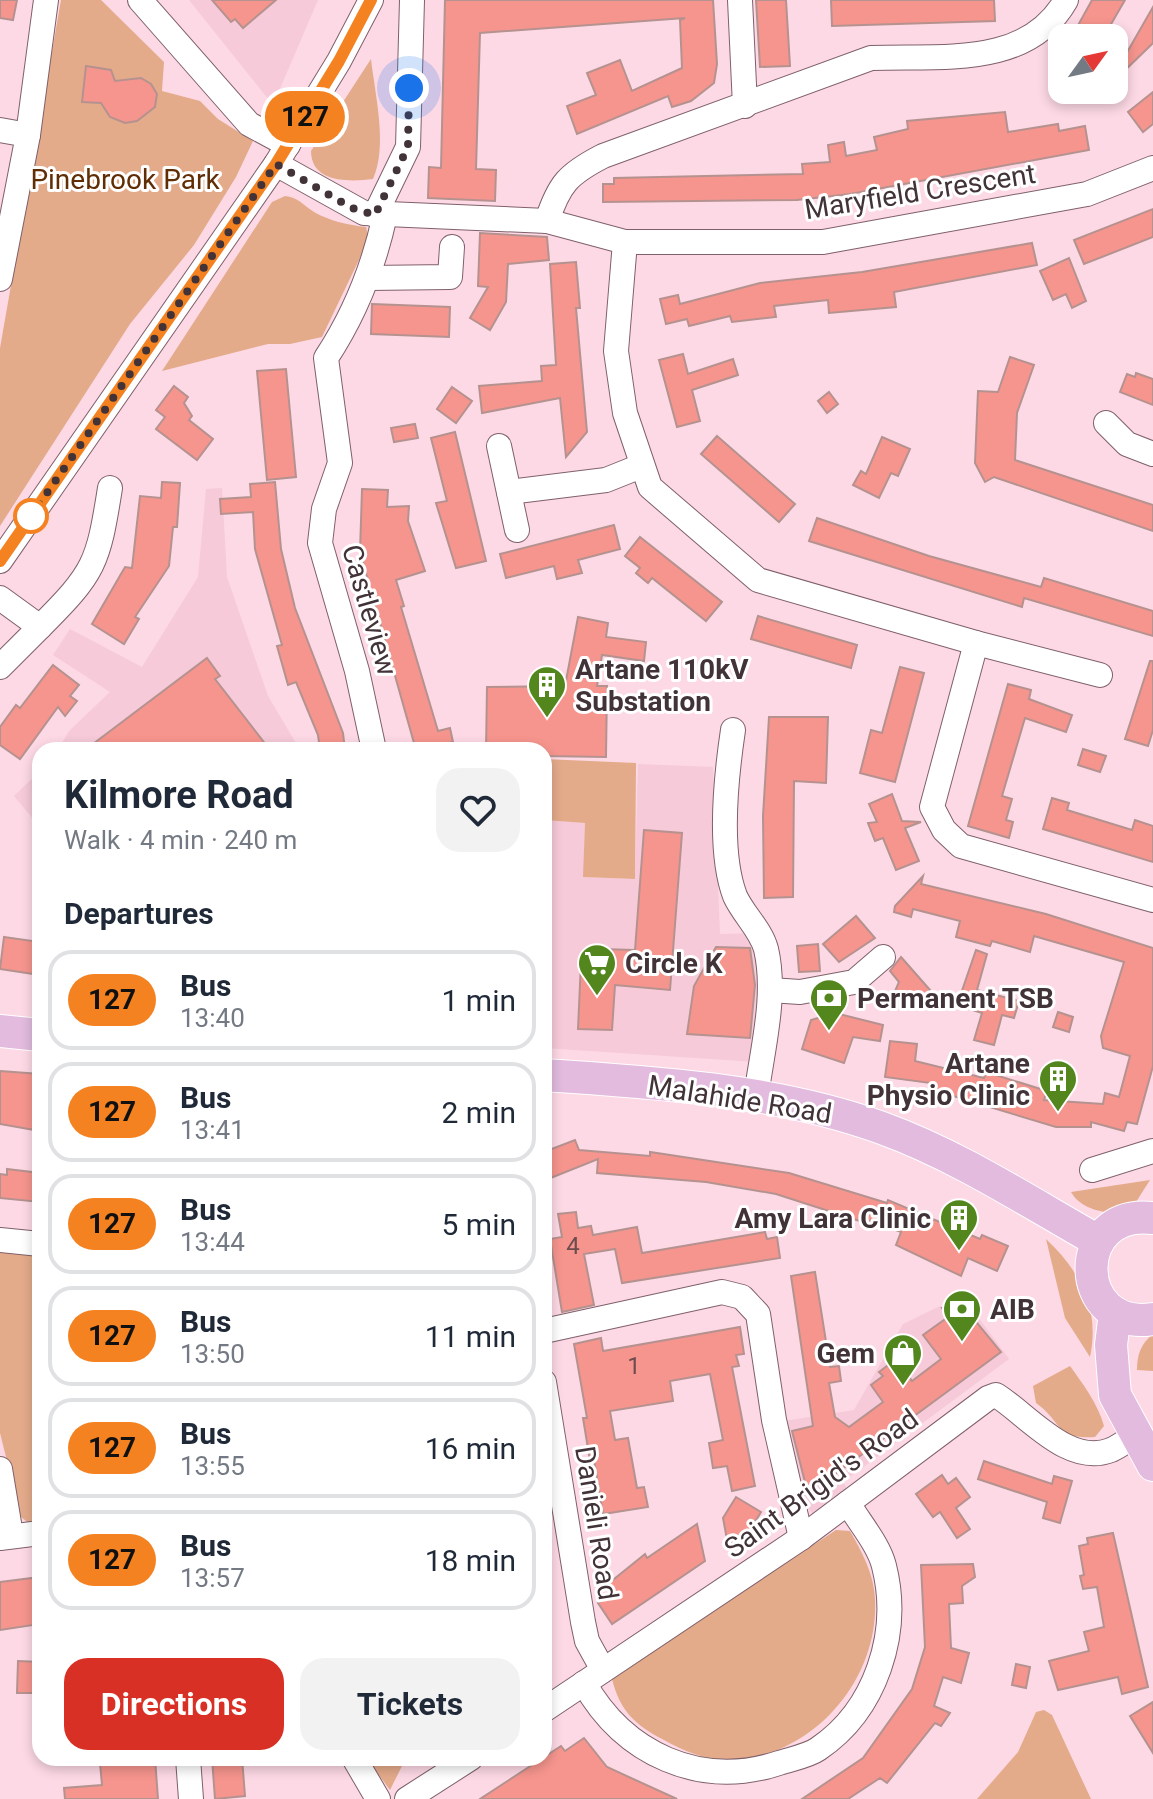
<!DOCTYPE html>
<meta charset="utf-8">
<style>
body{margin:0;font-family:Roboto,sans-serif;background:#f2f2f3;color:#1f2937;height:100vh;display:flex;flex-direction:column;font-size:30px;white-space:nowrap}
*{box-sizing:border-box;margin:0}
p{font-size:26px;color:#747a83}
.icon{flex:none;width:44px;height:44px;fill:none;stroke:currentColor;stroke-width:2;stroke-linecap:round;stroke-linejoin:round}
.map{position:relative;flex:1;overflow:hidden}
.side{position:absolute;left:32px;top:742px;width:520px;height:1024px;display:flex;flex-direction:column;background:#fff;border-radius:24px;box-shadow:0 4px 12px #0003}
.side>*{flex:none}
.badge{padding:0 16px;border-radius:26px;font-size:28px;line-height:52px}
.needle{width:52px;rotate:57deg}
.tools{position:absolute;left:1048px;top:24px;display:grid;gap:16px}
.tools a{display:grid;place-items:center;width:80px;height:80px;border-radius:16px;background:#fff;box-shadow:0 4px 12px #0003;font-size:40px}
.you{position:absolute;width:40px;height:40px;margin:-20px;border:6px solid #fff;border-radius:50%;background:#1a73e8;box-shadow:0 0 0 12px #1a73e833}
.map>.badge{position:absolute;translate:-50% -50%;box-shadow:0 0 0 4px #fff}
h2{padding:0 32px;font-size:30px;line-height:72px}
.round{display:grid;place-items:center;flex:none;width:84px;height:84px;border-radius:24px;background:#f2f2f3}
.headline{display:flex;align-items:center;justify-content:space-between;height:136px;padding:0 32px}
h1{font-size:38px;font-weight:700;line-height:60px}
.button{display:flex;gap:16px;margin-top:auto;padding:16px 32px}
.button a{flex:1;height:92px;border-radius:24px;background:#d93025;color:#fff;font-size:32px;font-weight:700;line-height:92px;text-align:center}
.button a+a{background:#f2f2f3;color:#1f2937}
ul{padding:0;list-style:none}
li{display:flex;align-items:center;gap:24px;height:100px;margin:0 16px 12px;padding:0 16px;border:4px solid #e0e1e3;border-radius:24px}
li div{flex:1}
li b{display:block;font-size:30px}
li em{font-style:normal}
li .badge{min-width:88px;font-weight:700;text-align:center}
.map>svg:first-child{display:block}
.built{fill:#f6cad8}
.green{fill:#e4ab8b}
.building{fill:#f6958e;stroke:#b5928f;stroke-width:2}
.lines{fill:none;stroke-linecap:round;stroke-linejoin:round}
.minor-casing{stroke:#7f606a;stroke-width:26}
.major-casing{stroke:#fff;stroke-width:34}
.minor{stroke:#fff;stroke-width:24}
.major{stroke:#e2bbdf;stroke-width:32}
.line-casing{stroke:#fff;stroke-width:18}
.line{stroke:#f58220;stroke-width:12}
.walk{stroke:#413338;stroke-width:8;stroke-dasharray:0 14.4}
.stop-dot{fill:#fff;stroke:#f58220;stroke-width:4}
.labels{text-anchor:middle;stroke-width:6;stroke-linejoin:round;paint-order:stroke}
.number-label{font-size:24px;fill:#6e4c4e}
.park-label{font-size:28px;fill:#602d05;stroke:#fff}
.street-label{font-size:28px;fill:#413338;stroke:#fff}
.poi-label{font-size:28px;font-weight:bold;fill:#413338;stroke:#fff;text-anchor:start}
</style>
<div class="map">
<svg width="1153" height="1799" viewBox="0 0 1153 1799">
<rect width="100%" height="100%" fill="#fdd9e5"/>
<g class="built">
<path d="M189 0H318L273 105Z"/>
<path d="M222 488 227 577 268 696 300 750H58L69 731 110 692 53 655 70 629 142 667 198 577 206 489Z"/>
<path d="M638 764 713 767 720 934 765 933 780 959 782 1012 773 1063 544 1048V820L585 823 584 877 635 879Z"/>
<path d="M40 771V827L14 796Z"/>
<path d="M967 1302 1009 1359 843 1482 851 1496 827 1513H812L799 1498 784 1421 854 1410 903 1324 938 1307Z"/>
</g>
<g class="green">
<path d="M61 0H101L164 62 162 91 200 101 218 119 253 141 236 177 194 245 130 324 0 526V348Z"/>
<path d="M371 59C375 95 388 146 373 179 350 182 311 183 311 151Z"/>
<path d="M285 196C298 197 303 205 314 212 330 221 348 225 366 227L369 239 322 337 290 344H268L162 371 272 202Z"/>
<path d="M544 759 636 763 635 879 583 877 585 823 544 820Z"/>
<path d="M1150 1180 1136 1202 1118 1213C1101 1213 1080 1208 1071 1192Z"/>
<path d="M1046 1239C1081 1272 1100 1309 1090 1357L1065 1318Z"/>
<path d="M0 1247 40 1251V1525H31L21 1517 0 1433Z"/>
<path d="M1153 1334V1371L1137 1370C1137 1354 1141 1344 1153 1334Z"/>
<path d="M1070 1366C1083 1384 1098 1404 1104 1426L1095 1437C1055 1440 1062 1421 1036 1403L1033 1386Z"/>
<path d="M836 1530 850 1531C862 1552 874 1574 875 1599 879 1677 818 1751 739 1760 714 1764 686 1752 664 1740 635 1725 620 1711 612 1679Z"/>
<path d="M1044 1710 1052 1715 1091 1799H977L1018 1752 1036 1712Z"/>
<path d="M366 1758H406L390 1790Z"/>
</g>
<g class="building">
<path d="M0 0H17L13 20 0 18Z"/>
<path d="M212 0H276L243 28 235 19 231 22Z"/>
<path d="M445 0H713L717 64 714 83 691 101 672 107 668 96 577 134 567 106 596 95 587 73 620 60 632 91 682 68 680 20 685 18 480 33 476 169 496 170 495 201 428 198 429 167 441 168Z"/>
<path d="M756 0H786L790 66 760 67Z"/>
<path d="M831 0H994L995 21 832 26Z"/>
<path d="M1092 0H1125L1103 38H1071Z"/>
<path d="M1153 7V43L1117 78 1114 75Z"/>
<path d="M86 66 111 70 115 81 141 78 151 84 157 94 155 107 137 121 125 123 110 117 101 103 82 102Z"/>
<path d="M1153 92V124L1143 132 1128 112Z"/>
<path d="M1005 112 1008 132 1058 124 1059 131 1085 126 1089 150 850 194 797 200 603 202V184H614V178L803 174 802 164 830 162 828 145 844 142 846 156 877 150 874 137 908 129 907 121Z"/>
<path d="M1153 209V237L1084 264 1074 240Z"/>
<path d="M480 233 547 237 549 260 508 264 506 302 490 330 470 318 488 287 478 286Z"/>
<path d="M1032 243 1037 265 894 292 896 307 829 313 828 300 774 306 776 317 732 322 730 316 689 326 687 319 666 324 660 299 678 295 680 304 760 283 862 272Z"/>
<path d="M1069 258 1086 301 1072 308 1066 294 1053 300 1040 271Z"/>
<path d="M576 262 580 308H576L587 432 566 457 560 398 482 413 479 386 542 381 541 366 556 365 550 264Z"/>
<path d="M372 304 450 307 449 337 371 334Z"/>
<path d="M683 354 688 374 733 359 738 375 692 390 700 421 677 427 659 360Z"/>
<path d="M1010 357 1034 365 1017 413 1015 460 1153 505V531L994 477 985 482 975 463 978 391 998 392Z"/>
<path d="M286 369 296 477 267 480 257 371Z"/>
<path d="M1136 373 1153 379V405L1120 392 1127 374 1135 377Z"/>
<path d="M174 386 188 397 184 403 192 416 189 420 213 439 197 460 156 429 165 417 156 410Z"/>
<path d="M452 387 472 401 456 423 437 409Z"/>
<path d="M829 392 838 404 827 413 818 401Z"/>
<path d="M415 424 418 438 394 442 391 428Z"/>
<path d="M455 432 486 561 456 568 436 503 447 501 431 438Z"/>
<path d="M717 436 795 504 779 522 701 454Z"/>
<path d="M882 437 910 449 898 476 891 473 879 498 853 485 861 471 866 474Z"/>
<path d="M162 482 180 483 177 527H173L169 566 135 617 139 619 124 644 92 624 125 567 132 568 140 496 161 498Z"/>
<path d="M275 482 281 549 295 608 343 733 345 750H320L318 735 296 682 288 685 277 646 282 645 255 549 253 512 221 514 220 499 251 497 250 484Z"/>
<path d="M362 489 388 490 387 507 409 506 408 521 425 571 396 580 404 606 401 607 438 731 450 728 453 742 416 750 360 552Z"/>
<path d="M817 518 929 556 1041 587 1044 578 1153 611V636L1024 598 1022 607 809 541Z"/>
<path d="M614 525 620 549 578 560 582 573 557 579 554 566 506 578 500 554Z"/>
<path d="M640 537 722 602 706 621 652 578 648 583 636 573 640 568 625 556Z"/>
<path d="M758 616 857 645 851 668 751 639Z"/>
<path d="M578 617 608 623 606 637 646 642 644 661 602 655 597 686H607L606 757 544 756V750H486L487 687 565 686Z"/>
<path d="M207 658 220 676 215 679 270 750H85Z"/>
<path d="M1150 661H1153V730L1148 746 1125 739Z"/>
<path d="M53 665 79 685 70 696 77 701 65 716 58 707 20 759 0 745V727L16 705 20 708Z"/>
<path d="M900 667 924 673 895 782 860 773 871 730 882 733Z"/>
<path d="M1008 684 1031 690 1029 699 1072 715 1066 732 1025 718 1002 796 1012 799 1006 820 1013 822 1009 838 968 826Z"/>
<path d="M769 717H828L826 783 794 781 793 897 764 898 763 816Z"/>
<path d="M1083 749 1106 756 1100 772 1078 765Z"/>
<path d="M892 794 902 821 921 822 905 828 919 861 896 870 883 838 875 841 868 823 877 822 869 804Z"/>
<path d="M1052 798 1069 803 1067 810 1132 830 1135 820 1153 826V862L1043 829Z"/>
<path d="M644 830 682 833 670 990 615 985 612 1030 578 1029 581 962 600 964V949L635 950Z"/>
<path d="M923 876 921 884 1046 914 1153 948V1066L1137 1124 1127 1122 1124 1131 1091 1122V1127H1056L930 1089 931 1083 885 1077 890 1041 917 1044 915 1061 984 1078 986 1072 1047 1091 1044 1100 1103 1104 1105 1093 1119 1097 1130 1056 1103 1048 1101 1036 1124 962 1034 936 1030 952 992 941 990 946 956 937 960 921 913 909 911 917 894 912 895 906Z"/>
<path d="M856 916 875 938 839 962 823 944Z"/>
<path d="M4 937 40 942V975L0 969Z"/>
<path d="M818 944 820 971 799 972 797 946Z"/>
<path d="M716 947 750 948 755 985 750 1038 687 1034 694 986Z"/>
<path d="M976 950 987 954 977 990 1019 1001 1014 1018 1002 1015 994 1045 974 1040 982 1013 957 1005Z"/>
<path d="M901 957 930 990 916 1002 909 994 902 1000 895 991 899 982 890 971Z"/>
<path d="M1058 1012 1073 1017 1069 1032 1053 1027Z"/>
<path d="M835 1013 883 1025 880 1041 853 1037 844 1063 802 1049 811 1020Z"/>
<path d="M0 1071 40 1074V1131L0 1124Z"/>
<path d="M575 1140 579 1150 650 1156V1152L789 1173 887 1203 888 1200 980 1239 982 1235 1008 1246 997 1271 968 1258 961 1276 896 1245 901 1232 871 1220 869 1224 776 1194 706 1182 597 1173 598 1159 548 1179 544 1152Z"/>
<path d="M7 1169 40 1173V1202L0 1198V1174L7 1175Z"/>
<path d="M576 1212 578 1228 591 1226 593 1235 637 1227 642 1253 765 1232 767 1239 777 1237 780 1258 622 1283 615 1249 584 1254 594 1305 562 1312 550 1239 562 1237 558 1214Z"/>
<path d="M815 1272 830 1367 839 1366 841 1381 829 1383 835 1417 849 1427 883 1402 871 1385 883 1376 879 1372 896 1359 912 1381 941 1359 923 1335 948 1317 942 1308 964 1307 1001 1352 826 1481 807 1490 792 1431 813 1426 791 1276Z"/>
<path d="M740 1327 744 1354 736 1355 739 1366 732 1367 755 1486 732 1491 727 1466 713 1468 709 1443 723 1440 710 1374 670 1381 673 1401 610 1411 615 1440 628 1438 637 1488 644 1487 648 1507 603 1514 594 1460 590 1461 583 1418H587L574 1344 601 1338 603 1351Z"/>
<path d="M984 1461 1052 1484 1054 1476 1072 1481 1060 1523 1043 1518 1047 1502 978 1479Z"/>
<path d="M942 1475 948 1484 956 1478 970 1497 956 1508 970 1529 957 1538 940 1512 933 1517 916 1494Z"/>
<path d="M736 1497 761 1512 750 1530 728 1545 723 1518Z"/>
<path d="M697 1524 705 1561 612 1624 598 1603 614 1592 608 1584 645 1554 647 1558Z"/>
<path d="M1113 1533 1148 1687 1122 1694 1118 1677 1058 1690 1049 1661 1089 1651 1084 1632 1104 1627 1097 1587 1083 1589 1080 1576 1084 1575 1079 1546 1088 1544 1087 1538Z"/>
<path d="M973 1564 975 1577 962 1586 963 1603 949 1604 951 1648 969 1653 961 1683 943 1677 934 1706 950 1713 941 1726 935 1723 887 1783 880 1778 848 1799H802L863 1758 912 1689 925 1647 921 1565Z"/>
<path d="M40 1577V1624L0 1630V1582Z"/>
<path d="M18 1661 40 1662 39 1693H17Z"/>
<path d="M1016 1664 1030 1667 1026 1688 1012 1685Z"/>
<path d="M1153 1702V1753L1130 1716Z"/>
<path d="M584 1738 607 1767 677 1799H480L561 1746 565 1751Z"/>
<path d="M125 1758H155L158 1799H65L64 1788 102 1785 100 1763 125 1761Z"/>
<path d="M212 1758H242L245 1796 215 1799Z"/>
</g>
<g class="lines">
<defs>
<g id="minor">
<path d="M140 0 249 124 288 145"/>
<path d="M740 0 745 106"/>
<path d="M0 130 28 135"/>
<path d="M276 164 364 213 547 221 625 242H823L1087 194 1153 168"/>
<path d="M375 215 408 147 412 0"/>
<path d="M547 221C559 184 568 174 603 156L871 58C940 55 1027 69 1066 0"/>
<path d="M625 242 616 351 625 413 650 487 758 580 976 643 932 807 944 830 961 846 1153 900"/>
<path d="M368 278 450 277 452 247"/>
<path d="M0 279 28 135 46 0"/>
<path d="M1106 423 1127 444 1153 454"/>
<path d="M499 446 517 530"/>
<path d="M509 492 606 480 641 466"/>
<path d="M0 561 276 164 339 61 371 0"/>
<path d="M0 598 40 627 0 667"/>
<path d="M40 627C95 572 98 564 110 488"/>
<path d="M976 643 1100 675"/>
<path d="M733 730C726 777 718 851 735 896 743 914 761 930 766 949 777 996 762 1050 756 1097"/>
<path d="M374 750 357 671 320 543 324 509 340 463 326 358C355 314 374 266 385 215"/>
<path d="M770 990 800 992 854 982 883 957"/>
<path d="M1092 1170 1153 1151"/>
<path d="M0 1240 40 1244"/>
<path d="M544 1331 722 1292 742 1297 758 1314 774 1420 801 1538"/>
<path d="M544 1382 583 1622 587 1641 603 1670"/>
<path d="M0 1469 11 1535"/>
<path d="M0 1538 40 1533"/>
<path d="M584 1683C624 1754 700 1789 779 1763 791 1759 808 1756 818 1749 876 1710 901 1633 884 1566 879 1545 859 1522 848 1503"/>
<path d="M544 1710 801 1538 988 1398 996 1395C1027 1414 1068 1467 1111 1450 1120 1446 1129 1439 1138 1434"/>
<path d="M188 1758 191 1799"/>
<path d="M354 1758 378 1799"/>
<path d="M407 1799 471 1758"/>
</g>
<g id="major">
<path d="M0 1031 40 1035"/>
<path d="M544 1075C657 1083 775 1089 882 1128 959 1156 1027 1201 1098 1241"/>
<path d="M1153 1218C1069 1208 1073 1332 1153 1319"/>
<path d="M1115 1313 1111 1345 1115 1395 1153 1465"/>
</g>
</defs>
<use href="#minor" class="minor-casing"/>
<use href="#major" class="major-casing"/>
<use href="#minor" class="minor"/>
<use href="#major" class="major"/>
</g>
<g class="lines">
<defs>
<path id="line" d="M0 561 276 164 339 61 371 0"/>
</defs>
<use href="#line" class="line-casing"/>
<use href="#line" class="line"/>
<path class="walk" d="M31 516 276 164 352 208 375 215 408 147 409 88"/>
</g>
<defs>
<symbol id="building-pin" viewBox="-11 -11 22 30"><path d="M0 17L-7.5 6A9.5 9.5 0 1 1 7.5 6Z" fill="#53871e" stroke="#fff"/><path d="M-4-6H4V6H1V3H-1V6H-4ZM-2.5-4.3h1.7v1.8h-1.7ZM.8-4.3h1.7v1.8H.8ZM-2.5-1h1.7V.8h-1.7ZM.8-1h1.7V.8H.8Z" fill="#fff"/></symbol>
<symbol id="supermarket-pin" viewBox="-11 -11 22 30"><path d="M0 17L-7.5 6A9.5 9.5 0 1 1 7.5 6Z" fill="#53871e" stroke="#fff"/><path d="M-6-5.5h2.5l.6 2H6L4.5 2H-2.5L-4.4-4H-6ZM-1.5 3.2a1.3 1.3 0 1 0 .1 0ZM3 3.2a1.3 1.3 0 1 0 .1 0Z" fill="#fff"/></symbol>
<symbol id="bank-pin" viewBox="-11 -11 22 30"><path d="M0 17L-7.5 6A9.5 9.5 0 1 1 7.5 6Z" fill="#53871e" stroke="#fff"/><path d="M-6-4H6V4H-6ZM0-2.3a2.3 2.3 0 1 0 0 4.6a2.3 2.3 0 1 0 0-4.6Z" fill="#fff"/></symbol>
<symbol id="shop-pin" viewBox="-11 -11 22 30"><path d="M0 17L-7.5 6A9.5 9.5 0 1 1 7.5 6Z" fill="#53871e" stroke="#fff"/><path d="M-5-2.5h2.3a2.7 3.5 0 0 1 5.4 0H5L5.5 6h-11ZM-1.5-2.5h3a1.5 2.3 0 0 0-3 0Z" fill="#fff"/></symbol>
</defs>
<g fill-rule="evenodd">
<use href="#building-pin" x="525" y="663" width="44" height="60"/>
<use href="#supermarket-pin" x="575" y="941" width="44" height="60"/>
<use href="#bank-pin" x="807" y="976" width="44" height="60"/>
<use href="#building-pin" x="1036" y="1057" width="44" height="60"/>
<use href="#building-pin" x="937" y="1196" width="44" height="60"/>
<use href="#bank-pin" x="940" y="1287" width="44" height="60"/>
<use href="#shop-pin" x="881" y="1331" width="44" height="60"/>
</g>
<circle class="stop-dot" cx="31" cy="516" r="16"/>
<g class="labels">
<g class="number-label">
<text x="573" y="1254">4</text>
<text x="634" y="1374">1</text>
</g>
<g class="park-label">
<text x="125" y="189">Pinebrook Park</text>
</g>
<g class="street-label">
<text transform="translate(920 191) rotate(-9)" y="10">Maryfield Crescent</text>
<text transform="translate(370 610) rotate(74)" y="10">Castleview</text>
<text transform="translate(740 1099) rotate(9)" y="10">Malahide Road</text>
<text transform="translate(821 1483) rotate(-36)" y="10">Saint Brigid's Road</text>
<text transform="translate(597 1523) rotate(81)" y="10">Danieli Road</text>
</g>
<g class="poi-label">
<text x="575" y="679">Artane 110kV<tspan x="575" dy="32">Substation</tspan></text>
<text x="625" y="973">Circle K</text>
<text x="857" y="1008">Permanent TSB</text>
<text x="1030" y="1073" text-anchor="end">Artane<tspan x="1030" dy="32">Physio Clinic</tspan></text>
<text x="931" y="1228" text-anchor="end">Amy Lara Clinic</text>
<text x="990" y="1319">AIB</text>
<text x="875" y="1363" text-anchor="end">Gem</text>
</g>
</g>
</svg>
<div class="tools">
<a><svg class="needle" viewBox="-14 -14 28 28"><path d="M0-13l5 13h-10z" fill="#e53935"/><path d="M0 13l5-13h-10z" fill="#747a83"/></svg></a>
</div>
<div class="you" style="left:409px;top:88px"></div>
<b class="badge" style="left:305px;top:117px;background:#f58220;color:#111">127</b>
<section class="side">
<div class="headline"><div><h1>Kilmore Road</h1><p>Walk · 4 min · 240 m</p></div><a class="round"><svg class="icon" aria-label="heart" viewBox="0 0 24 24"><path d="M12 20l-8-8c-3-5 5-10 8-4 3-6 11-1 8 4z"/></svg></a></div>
<h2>Departures</h2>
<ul>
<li><span class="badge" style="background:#f58220;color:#111">127</span><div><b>Bus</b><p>13:40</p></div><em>1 min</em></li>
<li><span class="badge" style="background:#f58220;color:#111">127</span><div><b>Bus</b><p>13:41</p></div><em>2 min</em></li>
<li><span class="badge" style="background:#f58220;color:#111">127</span><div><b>Bus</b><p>13:44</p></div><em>5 min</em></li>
<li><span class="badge" style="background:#f58220;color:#111">127</span><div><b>Bus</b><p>13:50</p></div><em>11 min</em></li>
<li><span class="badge" style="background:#f58220;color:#111">127</span><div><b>Bus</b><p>13:55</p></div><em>16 min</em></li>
<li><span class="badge" style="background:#f58220;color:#111">127</span><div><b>Bus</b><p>13:57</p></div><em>18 min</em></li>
</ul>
<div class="button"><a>Directions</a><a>Tickets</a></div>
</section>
</div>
